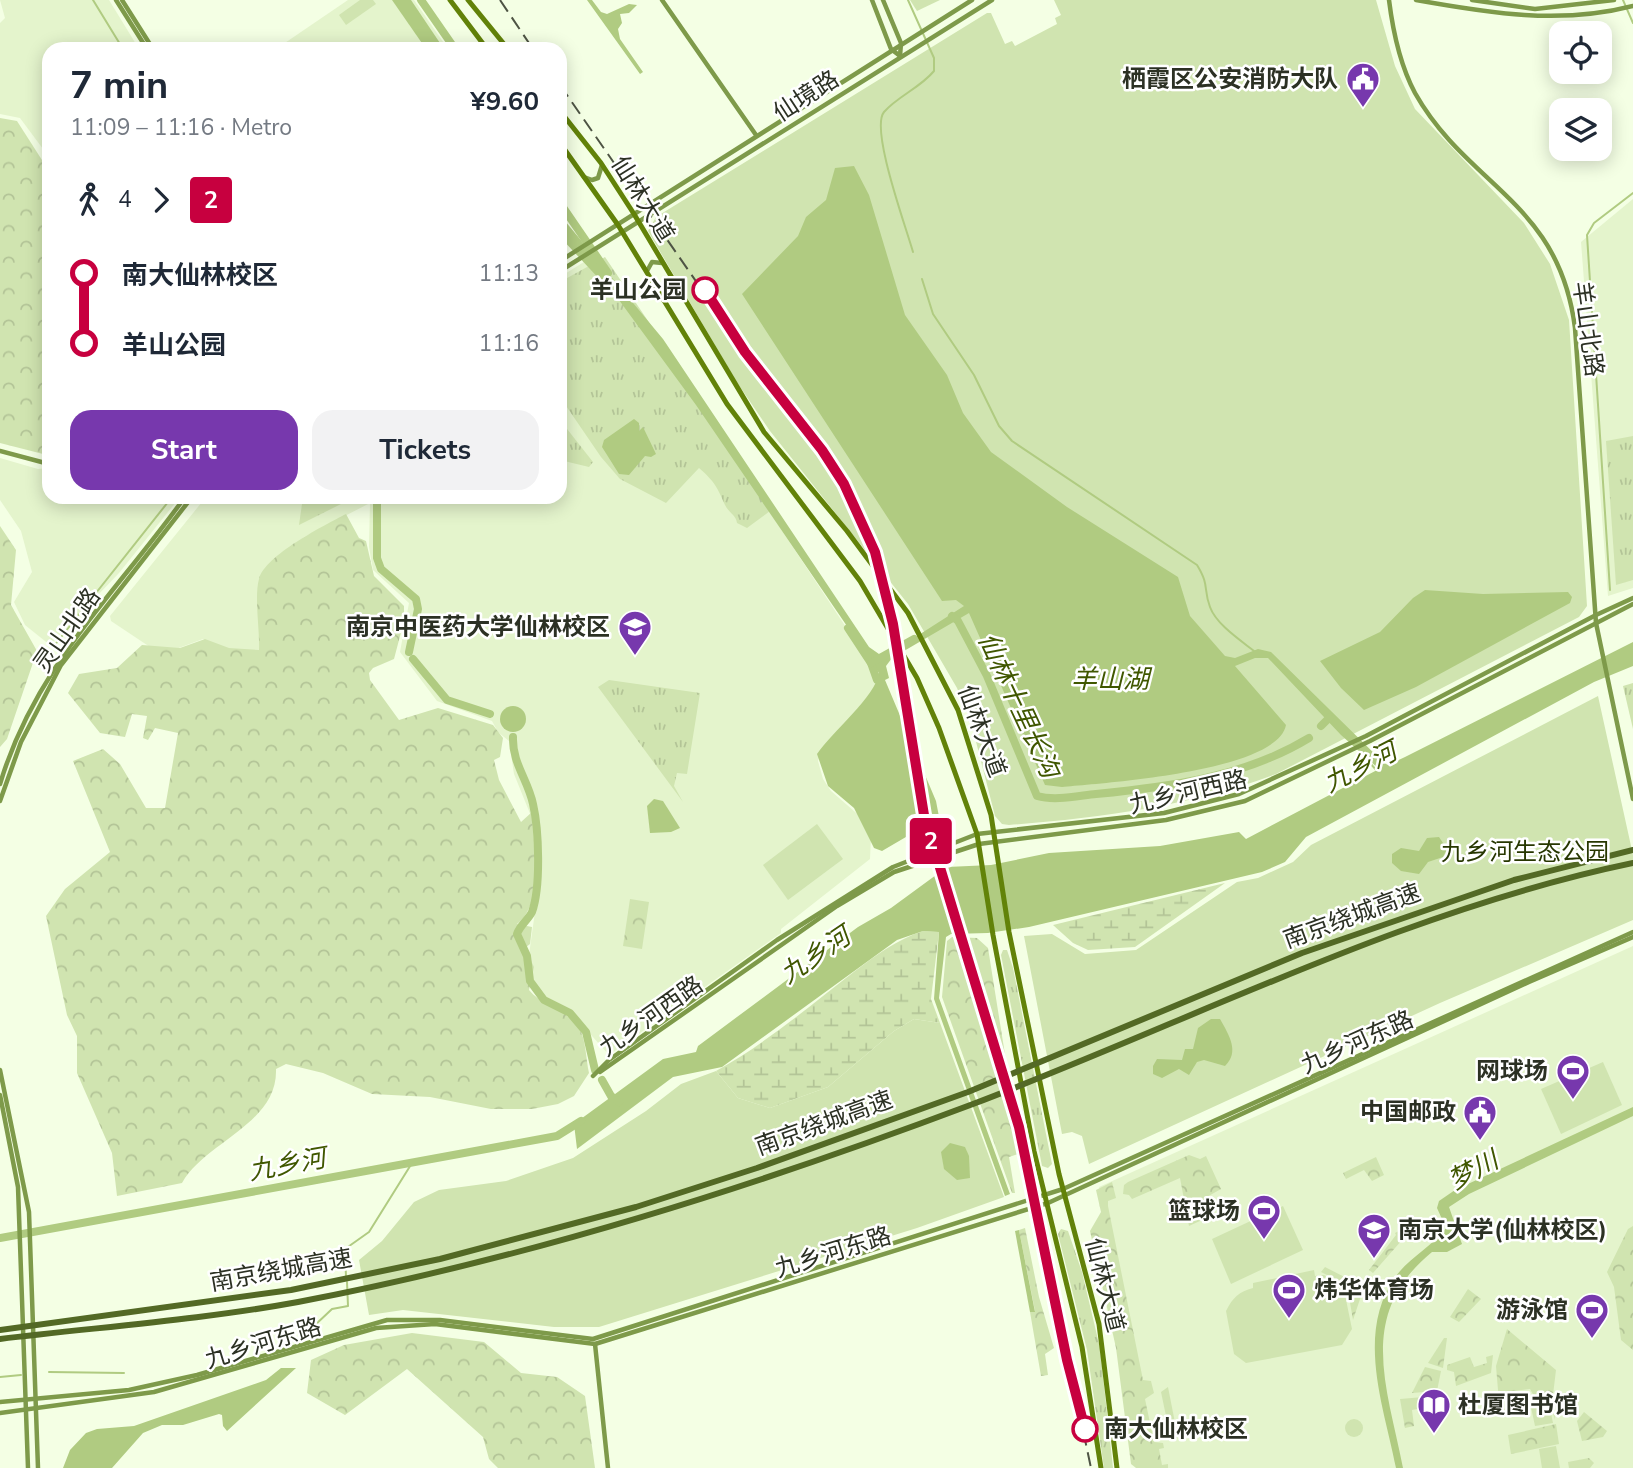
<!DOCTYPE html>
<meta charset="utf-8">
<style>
body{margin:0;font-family:"Nunito Sans","Noto Sans SC",sans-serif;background:#f2f2f3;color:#1f2937;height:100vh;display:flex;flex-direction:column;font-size:26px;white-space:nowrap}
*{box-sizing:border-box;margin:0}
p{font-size:23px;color:#747a83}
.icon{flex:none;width:38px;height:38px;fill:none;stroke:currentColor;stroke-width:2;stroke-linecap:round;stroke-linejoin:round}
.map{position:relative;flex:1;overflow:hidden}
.details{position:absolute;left:42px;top:42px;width:525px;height:462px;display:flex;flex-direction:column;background:#fff;border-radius:21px;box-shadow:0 4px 18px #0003}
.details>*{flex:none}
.badge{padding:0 14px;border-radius:5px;font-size:24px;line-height:46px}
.fabs{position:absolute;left:1549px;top:21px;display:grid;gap:14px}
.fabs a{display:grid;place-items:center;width:63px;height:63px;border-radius:14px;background:#fff;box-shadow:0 4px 18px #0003;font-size:35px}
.map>.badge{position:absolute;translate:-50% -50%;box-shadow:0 0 0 4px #fff}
.legs{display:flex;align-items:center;gap:10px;height:77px;padding:0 28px;font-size:23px}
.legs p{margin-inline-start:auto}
.head{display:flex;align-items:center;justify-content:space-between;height:119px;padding:0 28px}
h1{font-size:38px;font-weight:700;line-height:52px}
.primary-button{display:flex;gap:14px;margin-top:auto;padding:14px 28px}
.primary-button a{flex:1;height:80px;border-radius:21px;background:#7738ad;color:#fff;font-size:28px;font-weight:700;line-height:80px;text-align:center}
.primary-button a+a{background:#f2f2f3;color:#1f2937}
ul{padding:0 28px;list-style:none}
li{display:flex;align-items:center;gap:24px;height:70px;font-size:26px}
li i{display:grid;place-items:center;width:10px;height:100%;margin:0 9px;background:currentColor}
li i::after{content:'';width:18px;height:18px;margin:-9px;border:5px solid;border-radius:50%;background:#fff}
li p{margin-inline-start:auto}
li:first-child i{background:linear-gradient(#0000 50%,currentColor 0)}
li:last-child i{background:linear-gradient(currentColor 50%,#0000 0)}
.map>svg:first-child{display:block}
.built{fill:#e4f4cc}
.grass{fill:url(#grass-tufts)}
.forest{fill:url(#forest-crowns)}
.wetland{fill:url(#wetland-marsh)}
.park{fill:#d0e4b0}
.garden{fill:url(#garden-furrows)}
.water{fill:#b0cb81}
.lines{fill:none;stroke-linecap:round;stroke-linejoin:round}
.stream{stroke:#b0cb81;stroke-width:2}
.river{stroke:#b0cb81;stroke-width:8}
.secondary{stroke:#7e9a4a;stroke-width:4.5}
.primary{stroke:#628209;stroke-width:5}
.rail{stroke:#4e5444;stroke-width:2;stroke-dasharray:14 7;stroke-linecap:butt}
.highway-bridge{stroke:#536925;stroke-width:6}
.line-1-casing{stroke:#fff;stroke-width:16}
.line-1{stroke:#c7003f;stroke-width:10}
.stop-1-dot{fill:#fff;stroke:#c7003f;stroke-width:3.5}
.labels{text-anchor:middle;stroke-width:5;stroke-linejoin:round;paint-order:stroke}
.poi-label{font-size:24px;font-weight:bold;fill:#2c3124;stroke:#fff;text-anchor:end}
.street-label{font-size:24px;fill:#2c3124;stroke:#fff}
.stop-label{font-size:24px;font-weight:bold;fill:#2c3124;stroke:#fff;text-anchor:end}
.park-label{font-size:24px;fill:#273700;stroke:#fff}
.water-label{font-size:26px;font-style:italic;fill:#405700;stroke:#fff}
</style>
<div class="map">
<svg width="1633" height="1468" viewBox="0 0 1633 1468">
<defs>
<pattern id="grass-tufts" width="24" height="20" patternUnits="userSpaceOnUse" patternTransform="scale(1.75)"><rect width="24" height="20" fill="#d0e4b0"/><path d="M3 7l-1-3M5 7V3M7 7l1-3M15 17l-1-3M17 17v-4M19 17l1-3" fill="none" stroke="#b3c497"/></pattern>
<pattern id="forest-crowns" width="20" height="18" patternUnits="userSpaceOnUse" patternTransform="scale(1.75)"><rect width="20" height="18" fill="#d0e4b0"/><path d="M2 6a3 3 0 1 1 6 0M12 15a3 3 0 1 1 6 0" fill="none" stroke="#b3c497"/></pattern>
<pattern id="wetland-marsh" width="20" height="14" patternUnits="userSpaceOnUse" patternTransform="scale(1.75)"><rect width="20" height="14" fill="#d0e4b0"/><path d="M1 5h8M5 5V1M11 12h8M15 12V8" fill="none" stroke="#b3c497"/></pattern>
<pattern id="garden-furrows" width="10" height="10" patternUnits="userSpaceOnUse" patternTransform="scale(1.75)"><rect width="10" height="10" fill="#d0e4b0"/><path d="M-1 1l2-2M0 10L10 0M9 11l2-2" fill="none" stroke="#b3c497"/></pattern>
</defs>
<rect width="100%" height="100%" fill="#f4ffe4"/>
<g class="built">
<path d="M0 0H109L139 49H49V157L20 118 0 114V23L5 18Z"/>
<path d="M348 0H414L448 49H276Z"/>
<path d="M1633 199V588L1608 596 1581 242Z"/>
<path d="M595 255 600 256 881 680 820 754 818 761 823 779 831 791 862 818 871 837 870 859 781 929V933L609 1055 584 1027 570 1014 545 1002 535 990 529 955 538 890 533 821 514 774 509 741 498 732 492 721 437 701 400 652 409 603 373 570 369 547 370 503 304 537 265 572 264 650H224L203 639 176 649 150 647 111 621 110 616 206 497H560V277Z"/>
<path d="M0 458 38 469 49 468V497H180L119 573 50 645 25 625 14 602 32 572 21 531 0 500Z"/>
<path d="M1633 946V1468H1156L1099 1187Z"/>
</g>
<g class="grass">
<path d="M910 0H940L917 11Z"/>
<path d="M605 257 774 508 747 528 737 523C736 515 729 513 725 505 717 487 715 482 699 468L666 503 620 479 601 457 560 397V282Z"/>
<path d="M560 420 593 462 589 467 560 460Z"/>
<path d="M1633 436V580L1616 585 1606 441Z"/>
<path d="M303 497 339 501 341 504 299 525Z"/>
<path d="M609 680 700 693 687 774 677 773 674 786 683 802 598 687Z"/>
<path d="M1633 683V729L1623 686Z"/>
<path d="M1003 950H1007L1013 968 1052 1164 1048 1168 1042 1166 1001 955Z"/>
<path d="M1061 1229 1068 1231 1082 1272 1100 1348 1113 1468H1104L1087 1350 1058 1234Z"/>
</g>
<g class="forest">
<path d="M0 118 17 121 49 171V453L43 454 0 443Z"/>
<path d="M346 514 359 538 366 541 374 576 404 606V621L394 659 373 668 369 673 370 680 399 720 438 708 493 725 503 738 500 757 494 760 499 780 521 822 532 812C533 845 545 903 517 924L532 927 530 944 525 948 534 967 529 990C542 1006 568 1010 579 1028 586 1039 586 1060 589 1073L574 1096 558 1104 532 1109H491L430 1097 372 1094 323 1073 286 1064 276 1069C278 1124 205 1142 182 1183L117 1196 112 1153 77 1073V1036L67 1015 46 916 65 889 110 852 73 761 103 749 120 764 146 808H165L178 733 155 728 148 740 143 738 147 716 132 714 125 737 100 733 68 693 79 674 117 668 142 645 180 648 205 639 229 648 259 650C260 630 254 597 259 579 265 555 325 525 346 514Z"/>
<path d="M0 526 16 550 11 605 37 651 7 739 0 747Z"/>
<path d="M630 899 649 902 642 949 623 946Z"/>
<path d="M952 937 977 938 988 948 1011 1092 1027 1151 1009 1157 1015 1193H1012L942 997 947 941Z"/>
<path d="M1189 1155 1200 1159 1206 1156 1221 1189 1205 1198 1213 1215 1189 1226 1180 1178 1132 1199 1129 1195 1123 1194 1124 1185 1128 1182Z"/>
<path d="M1376 1157 1384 1175 1372 1181 1364 1170 1346 1179 1343 1173Z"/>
<path d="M1112 1182 1116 1198 1108 1201V1206L1143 1380 1151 1381 1154 1393 1145 1399 1154 1442 1163 1443 1164 1448 1159 1449 1162 1465 1168 1464V1468H1136L1131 1464 1116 1348 1090 1231 1101 1212 1096 1190Z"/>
<path d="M1408 1226 1410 1231 1373 1273 1369 1270 1396 1235 1395 1233Z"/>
<path d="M1633 1226V1350L1621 1340 1614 1287 1607 1272 1628 1229Z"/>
<path d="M1025 1228 1039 1297 1054 1348 1045 1354 1048 1375 1041 1376 1030 1312 1035 1311 1019 1230Z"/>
<path d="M1325 1267 1364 1287 1353 1320 1347 1285 1321 1272Z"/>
<path d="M1468 1289 1481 1299 1459 1322 1450 1317Z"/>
<path d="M1507 1329 1556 1370 1553 1395 1555 1420 1547 1394 1534 1396 1530 1389 1505 1392V1399L1499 1402 1496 1366Z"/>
<path d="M412 1333 484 1342 521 1373 557 1377 585 1396 595 1468H498L489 1459 483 1437 407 1369 345 1415 307 1393 311 1360 344 1345Z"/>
<path d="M1444 1338H1447L1443 1368 1428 1363Z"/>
<path d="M1493 1355 1491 1373 1456 1386 1454 1372 1447 1370V1365L1470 1357 1474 1367 1487 1363 1486 1357Z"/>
<path d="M1425 1367 1441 1371 1437 1391 1412 1393Z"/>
<path d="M1435 1396 1437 1399 1446 1400 1444 1404 1412 1410 1414 1426 1405 1428 1400 1399Z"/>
<path d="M1556 1424 1559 1444 1511 1454 1508 1435Z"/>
<path d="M1589 1458 1594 1463 1590 1468H1569L1568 1462Z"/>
</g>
<g class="wetland">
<path d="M1225 883 1135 947 1088 950 1073 943 1053 925Z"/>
<path d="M923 931 939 932 931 999 940 1023 914 1019 894 1031 828 1087 770 1108 738 1098 716 1071C765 1044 811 1005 855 971 878 954 896 940 923 931Z"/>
</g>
<g class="park">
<path d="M360 0H373L376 4 346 25 339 15Z"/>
<path d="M1054 0H1376L1395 66 1415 109 1524 223 1550 264 1569 320 1587 606 1579 617 1276 774C1191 806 1100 818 1009 825L1002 824 995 816 971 722 957 688 908 604 770 431 736 381 648 231 656 217 987 13H991L1005 44 1012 41 1015 46 1057 24 1055 18 1061 15Z"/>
<path d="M1598 696 1633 855V920L1440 1003 1089 1164 1082 1136 1072 1132 1062 1134 1024 936 1052 934 1085 954 1136 950 1237 882 1258 878 1293 862 1311 845Z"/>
<path d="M817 824 843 859 788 900 763 865Z"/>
<path d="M914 1019 940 1023 1004 1197 917 1228 599 1327H554L403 1310 369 1315 359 1260 382 1241 414 1202 439 1190 506 1181 573 1158 646 1111 681 1084 716 1071 738 1098 770 1108 828 1087 894 1031Z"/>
<path d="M1603 1062 1622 1105 1561 1134 1541 1089Z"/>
<path d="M1283 1206 1303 1250 1231 1284 1212 1239Z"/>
<path d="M1314 1270 1315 1276 1324 1275 1343 1285 1352 1329 1342 1345 1246 1363 1234 1354 1226 1311C1233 1297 1239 1292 1253 1288V1283Z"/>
<path d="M1168 1387 1178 1438 1171 1440 1161 1392Z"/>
<path d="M1547 1394 1553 1423 1535 1426 1529 1398Z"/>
<circle cx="1354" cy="1428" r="9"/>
<path d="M1556 1446 1560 1468H1542L1539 1449Z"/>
</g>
<path class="garden" d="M1584 1412 1607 1431 1603 1437 1582 1441 1577 1421Z"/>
<g class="water">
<path d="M392 0H411L444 49H426Z"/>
<path d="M587 0H592L601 12 607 14 629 4 637 5 629 13 620 14 622 23 618 29 620 39 643 72 640 74Z"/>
<path d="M854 166 869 195 905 315 947 375 963 413 991 452 1067 507 1178 577 1190 616 1225 656 1235 658 1258 649 1271 652 1384 763 1388 765 1405 757 1633 642V666L1594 682 1306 837 1285 862 1262 872 1029 927 988 933 951 934 946 937 939 998 1010 1194 1005 1196 934 999 939 932 923 931 897 940 722 1067 673 1077 577 1149 574 1124 663 1059 696 1052 698 1046 858 927 891 908 947 867 991 865 1049 853 1160 846 1239 832 1246 839 1379 769 1341 735 1268 658H1255L1235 666 1286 725C1277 772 1103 783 1062 787L1045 785 969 613 892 658 886 666 889 678 885 680 936 801 940 822 935 820 882 851 874 848 854 808 828 786 817 754C831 733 876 696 879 673L696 405 619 300 560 237V215L663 339 869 647 879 654 892 652 964 606 956 600 942 601 742 294 798 236 806 217 826 200 835 168Z"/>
<path d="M634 419 639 423V431L643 427 656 454 651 457 645 456 629 475 619 474 602 447 604 440Z"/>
<path d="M1425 590 1483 594 1568 592 1572 597 1570 603 1416 687 1364 710 1341 688 1320 661 1380 632 1413 598Z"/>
<circle cx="513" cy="719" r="13"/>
<path d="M654 799 663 801 680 828 671 832 650 833 647 806Z"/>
<path d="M1439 837 1447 849 1443 857 1428 862 1419 874 1401 871 1392 863V854L1401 848 1419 851 1427 838Z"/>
<path d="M1211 1019H1220C1229 1035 1240 1052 1225 1066L1204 1060 1197 1062 1189 1075 1179 1069 1162 1078 1153 1074V1066L1157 1059 1182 1060 1185 1049H1193L1198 1028Z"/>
<path d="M1633 1107V1116L1469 1194 1449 1207 1462 1244 1447 1252H1432C1356 1314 1387 1386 1403 1468H1396C1384 1406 1355 1333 1396 1276 1410 1257 1433 1246 1446 1228L1437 1208 1439 1201 1455 1190Z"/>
<path d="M950 1143 965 1147 969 1156 970 1178 957 1180 944 1169 941 1152Z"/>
<path d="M1019 1230 1035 1312H1030L1015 1231Z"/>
<path d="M281 1368H296L227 1431 223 1426 222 1415 219 1414 183 1425H162L143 1433 112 1468H63L70 1450 86 1433 97 1429 134 1426 266 1380Z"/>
</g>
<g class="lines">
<g class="stream">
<path d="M93 0 123 49"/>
<path d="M908 0 934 58V71C920 88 898 96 884 112 870 129 906 227 913 252"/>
<path d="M1623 0 1633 23"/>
<path d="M922 279 933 314 974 375 999 426 1012 441 1197 565C1210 586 1203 589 1210 607 1216 624 1240 640 1254 651"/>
<path d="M1610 590 1587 235 1594 223 1633 193"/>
<path d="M54 646 172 497"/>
<path d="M1361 753 1378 772"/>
<path d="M346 1277 345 1249 369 1232 412 1163"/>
<path d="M314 1326 332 1309 348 1306 347 1282"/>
<path d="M49 1372 124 1373"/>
<path d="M0 1377 21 1375"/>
</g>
<g class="river">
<path d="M421 0 455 49"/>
<path d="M560 203 608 273"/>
<path d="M377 501V558L381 569 416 599 418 609 409 652"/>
<path d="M952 616 958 621 987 676 1037 796C1055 801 1077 796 1096 794 1169 787 1245 777 1309 738"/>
<path d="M848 628 871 663 877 680"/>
<path d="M413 659 447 700 490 714"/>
<path d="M871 663 914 639"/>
<path d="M1321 726 1329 718"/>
<path d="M513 737C512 763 528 780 533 804 539 830 541 887 532 912 528 920 520 925 517 934L527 956 530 981 544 1000 570 1013 586 1032 595 1070"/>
<path d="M602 1080 611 1096 619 1102"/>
<path d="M0 1238 557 1136 581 1121"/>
</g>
<g class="secondary">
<path d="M116 0 147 49"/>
<path d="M122 0 153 49"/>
<path d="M662 0 756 135"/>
<path d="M872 0 891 49 900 56"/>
<path d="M883 0 901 43 900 56"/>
<path d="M1389 0C1393 32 1400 65 1415 93 1468 187 1559 201 1575 328L1596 623 1633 799"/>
<path d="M1416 0C1489 13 1560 25 1633 6"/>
<path d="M1472 0 1535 9 1614 0"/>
<path d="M584 177 592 180 598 178 602 165"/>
<path d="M560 261 972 0"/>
<path d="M560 271 992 0"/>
<path d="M647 271 652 262 662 263"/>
<path d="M0 451 49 464"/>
<path d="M0 784C35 667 116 593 185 497"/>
<path d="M0 801 21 742 61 665 192 497"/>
<path d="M0 1070 29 1212 38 1468"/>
<path d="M600 1072 837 906 894 872 979 844 1166 820 1245 801 1370 741 1633 604"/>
<path d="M593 1076 609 1060 777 940 893 867 977 834 1164 813 1239 794 1366 736 1596 615 1633 598"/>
<path d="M0 1095 18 1187 28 1468"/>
<path d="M595 1344 608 1468"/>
<path d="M0 1402 129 1390 197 1375 387 1320H440L593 1339 1063 1189 1633 932"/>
<path d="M0 1413 154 1392 376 1328 435 1324 595 1344 1048 1203 1529 982 1633 937"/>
</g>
<g class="primary">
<path d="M450 0 487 49"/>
<path d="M468 0 508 49"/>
<path d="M560 111 601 163 634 214 764 432 847 531 908 613 958 710 991 815 1009 932 1059 1174 1099 1324 1117 1468"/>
<path d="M560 143 618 225 727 404 860 581 917 678 939 728 977 834 993 935 1034 1151 1082 1347 1101 1468"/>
</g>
<g class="rail">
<path d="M500 0 533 49"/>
<path d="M560 85 745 352 822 450 844 484 875 552 893 624 924 815 1019 1127 1091 1468"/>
</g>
<g class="highway-bridge">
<path d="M0 1330 291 1290 440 1259 636 1207 757 1168 968 1092 1302 953 1514 880 1633 850"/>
<path d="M0 1339C99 1327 200 1320 298 1302 529 1258 753 1187 973 1104 1192 1021 1402 911 1633 863"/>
</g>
</g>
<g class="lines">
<defs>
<path id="line-1" d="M705 290 745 352 822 450 844 484 875 552 893 624 924 815 1019 1127 1067 1360 1085 1429"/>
</defs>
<use href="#line-1" class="line-1-casing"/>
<use href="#line-1" class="line-1"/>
</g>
<defs>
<symbol id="civic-pin" viewBox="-11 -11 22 30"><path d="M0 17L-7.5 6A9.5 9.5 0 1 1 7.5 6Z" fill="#7738ad" stroke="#fff"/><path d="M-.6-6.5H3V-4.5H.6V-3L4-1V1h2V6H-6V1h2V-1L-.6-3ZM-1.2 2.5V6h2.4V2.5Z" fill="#fff"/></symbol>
<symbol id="university-pin" viewBox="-11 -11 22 30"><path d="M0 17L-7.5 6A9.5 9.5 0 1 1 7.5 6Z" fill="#7738ad" stroke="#fff"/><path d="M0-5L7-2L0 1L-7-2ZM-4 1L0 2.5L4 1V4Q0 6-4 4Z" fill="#fff"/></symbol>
<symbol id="stadium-pin" viewBox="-11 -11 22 30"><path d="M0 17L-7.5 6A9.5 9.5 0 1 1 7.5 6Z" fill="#7738ad" stroke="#fff"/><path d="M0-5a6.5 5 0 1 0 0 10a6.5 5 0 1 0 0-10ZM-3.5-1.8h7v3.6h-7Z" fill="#fff"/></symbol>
<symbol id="library-pin" viewBox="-11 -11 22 30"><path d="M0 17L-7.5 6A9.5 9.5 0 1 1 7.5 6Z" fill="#7738ad" stroke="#fff"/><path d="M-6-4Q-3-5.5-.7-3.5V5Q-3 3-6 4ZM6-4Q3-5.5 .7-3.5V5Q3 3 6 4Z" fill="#fff"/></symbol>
</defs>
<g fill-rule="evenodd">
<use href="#civic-pin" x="1344" y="60" width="38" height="52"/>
<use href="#university-pin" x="616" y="608" width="38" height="52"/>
<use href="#stadium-pin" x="1554" y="1052" width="38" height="52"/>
<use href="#civic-pin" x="1461" y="1093" width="38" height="52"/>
<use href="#stadium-pin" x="1245" y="1192" width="38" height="52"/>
<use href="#university-pin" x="1355" y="1211" width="38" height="52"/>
<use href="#stadium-pin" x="1270" y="1271" width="38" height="52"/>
<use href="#stadium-pin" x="1573" y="1291" width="38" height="52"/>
<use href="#library-pin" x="1415" y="1386" width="38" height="52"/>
</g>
<g class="stop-1-dot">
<circle cx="705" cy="290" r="12"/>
<circle cx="1085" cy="1429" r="12"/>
</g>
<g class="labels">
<g class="poi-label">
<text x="1338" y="87">栖霞区公安消防大队</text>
<text x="610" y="635">南京中医药大学仙林校区</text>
<text x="1548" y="1079">网球场</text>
<text x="1456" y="1120">中国邮政</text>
<text x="1240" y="1219">篮球场</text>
<text x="1398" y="1238" text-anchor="start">南京大学(仙林校区)</text>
<text x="1314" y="1298" text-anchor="start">炜华体育场</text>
<text x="1568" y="1318">游泳馆</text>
<text x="1458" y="1413" text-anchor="start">杜厦图书馆</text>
</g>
<g class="street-label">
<text transform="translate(806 96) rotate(-33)" y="8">仙境路</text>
<text transform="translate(643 199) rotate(58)" y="8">仙林大道</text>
<text transform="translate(1588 329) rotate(82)" y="8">羊山北路</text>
<text transform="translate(67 630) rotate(-55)" y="8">灵山北路</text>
<text transform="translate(982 731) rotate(70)" y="8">仙林大道</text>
<text transform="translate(1188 792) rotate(-13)" y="8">九乡河西路</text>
<text transform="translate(1352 916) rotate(-20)" y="8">南京绕城高速</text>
<text transform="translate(651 1016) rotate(-35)" y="8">九乡河西路</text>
<text transform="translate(1357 1042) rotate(-24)" y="8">九乡河东路</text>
<text transform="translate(824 1123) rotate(-20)" y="8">南京绕城高速</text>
<text transform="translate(833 1252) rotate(-17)" y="8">九乡河东路</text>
<text transform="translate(281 1270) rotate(-10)" y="8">南京绕城高速</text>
<text transform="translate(1105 1285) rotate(76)" y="8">仙林大道</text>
<text transform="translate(263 1343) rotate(-17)" y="8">九乡河东路</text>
</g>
<g class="stop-label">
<text x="686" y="298">羊山公园</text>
<text x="1104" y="1437" text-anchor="start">南大仙林校区</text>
</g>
<g class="park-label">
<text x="1525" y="860">九乡河生态公园</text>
</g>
<g class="water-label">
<text x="1110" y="688">羊山湖</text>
<text transform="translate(1019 705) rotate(65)" y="9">仙林十里长沟</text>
<text transform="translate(1360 767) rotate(-27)" y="9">九乡河</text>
<text transform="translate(815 955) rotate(-34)" y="9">九乡河</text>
<text transform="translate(287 1164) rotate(-10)" y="9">九乡河</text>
<text transform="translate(1473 1170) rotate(-28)" y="9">梦川</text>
</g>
</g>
</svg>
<div class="fabs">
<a><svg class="icon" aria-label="locate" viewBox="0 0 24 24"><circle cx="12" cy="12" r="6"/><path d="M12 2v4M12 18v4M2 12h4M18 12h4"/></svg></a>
<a><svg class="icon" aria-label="layers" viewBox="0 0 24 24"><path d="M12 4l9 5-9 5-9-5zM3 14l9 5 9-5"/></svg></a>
</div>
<b class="badge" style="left:931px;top:841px;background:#c7003f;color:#fff">2</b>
<section class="details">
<div class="head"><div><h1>7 min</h1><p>11:09 – 11:16 · Metro</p></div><b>¥9.60</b></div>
<div class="legs"><svg class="icon" aria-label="walk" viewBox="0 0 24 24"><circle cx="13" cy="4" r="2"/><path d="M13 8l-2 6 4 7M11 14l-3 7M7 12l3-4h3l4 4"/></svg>4<svg class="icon" aria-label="forward" viewBox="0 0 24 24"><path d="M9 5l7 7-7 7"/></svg><b class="badge" style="background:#c7003f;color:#fff">2</b></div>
<ul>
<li><i style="color:#c7003f"></i><b>南大仙林校区</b><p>11:13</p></li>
<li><i style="color:#c7003f"></i><b>羊山公园</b><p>11:16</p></li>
</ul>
<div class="primary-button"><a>Start</a><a>Tickets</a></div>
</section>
</div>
